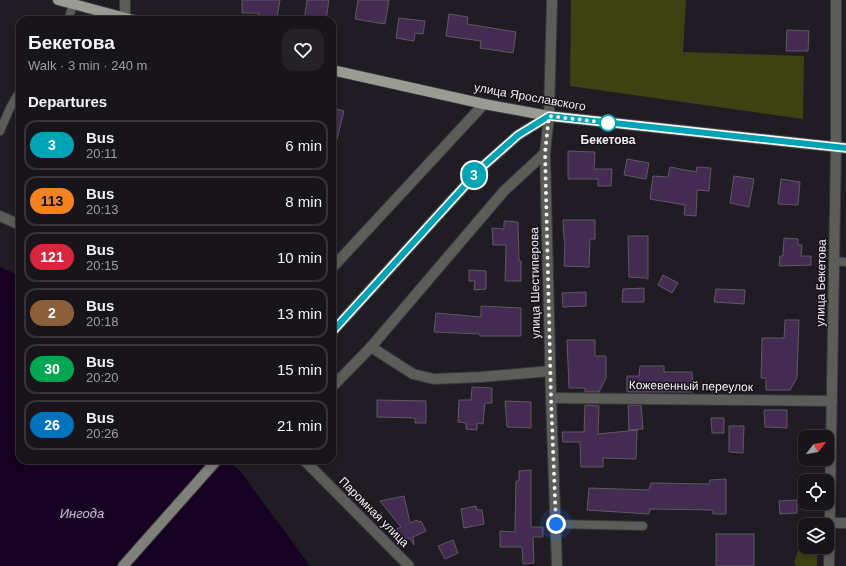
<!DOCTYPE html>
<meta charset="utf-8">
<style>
body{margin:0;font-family:Helvetica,sans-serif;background:#252227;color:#f1f3f6;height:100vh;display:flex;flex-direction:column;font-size:15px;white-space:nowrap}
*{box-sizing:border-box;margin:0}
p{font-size:13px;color:#9f9fa2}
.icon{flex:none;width:22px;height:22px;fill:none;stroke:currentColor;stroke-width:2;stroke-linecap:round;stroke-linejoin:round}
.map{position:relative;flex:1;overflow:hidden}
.sheet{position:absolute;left:16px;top:16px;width:320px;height:448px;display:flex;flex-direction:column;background:#18151a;border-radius:12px;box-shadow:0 2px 6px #0003,0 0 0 1px #363439}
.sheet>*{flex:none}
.badge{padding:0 8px;border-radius:13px;font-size:14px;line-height:26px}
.needle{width:26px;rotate:59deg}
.tools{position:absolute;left:798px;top:430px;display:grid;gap:8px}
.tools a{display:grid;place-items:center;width:36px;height:36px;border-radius:8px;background:#18151a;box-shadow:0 2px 6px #0003,0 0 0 1px #363439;font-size:20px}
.you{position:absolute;width:20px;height:20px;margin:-10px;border:3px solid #fff;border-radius:50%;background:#1a73e8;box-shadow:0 0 0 6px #1a73e833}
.map>.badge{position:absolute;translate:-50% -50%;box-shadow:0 0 0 2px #fff}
h2{padding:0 12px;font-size:15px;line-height:36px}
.round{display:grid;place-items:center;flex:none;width:42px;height:42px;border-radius:12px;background:#252227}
.head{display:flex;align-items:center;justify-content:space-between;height:68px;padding:0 12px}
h1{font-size:19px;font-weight:800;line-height:30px}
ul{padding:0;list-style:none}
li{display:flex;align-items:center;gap:12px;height:50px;margin:0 8px 6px;padding:0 4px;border:2px solid #363439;border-radius:12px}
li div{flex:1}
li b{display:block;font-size:15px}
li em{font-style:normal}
li .badge{min-width:44px;font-weight:700;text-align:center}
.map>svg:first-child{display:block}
.green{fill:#3e4112}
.water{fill:#170122}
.building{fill:#442b52;stroke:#5f5962}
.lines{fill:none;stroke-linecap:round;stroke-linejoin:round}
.lane-casing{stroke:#39363c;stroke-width:10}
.street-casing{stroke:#39363c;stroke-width:12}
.secondary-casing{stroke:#39363c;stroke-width:12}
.primary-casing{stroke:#39363c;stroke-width:12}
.lane{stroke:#5c5c58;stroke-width:8}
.street{stroke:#5c5c58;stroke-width:10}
.secondary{stroke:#7f8079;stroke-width:10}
.primary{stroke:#9a9c93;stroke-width:10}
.line-casing{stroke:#fff;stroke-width:9}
.line{stroke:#00a3b4;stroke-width:6}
.walk{stroke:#f4f1f6;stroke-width:4;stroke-dasharray:0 7.2}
.stop-dot{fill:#fff;stroke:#00a3b4;stroke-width:2}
.labels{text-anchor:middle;stroke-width:3;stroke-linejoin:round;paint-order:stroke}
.street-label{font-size:12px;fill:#f4f1f6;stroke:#17131a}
.stop-label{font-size:12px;font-weight:bold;fill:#f4f1f6;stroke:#17131a}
.water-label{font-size:13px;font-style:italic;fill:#d9aff3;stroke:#17131a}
</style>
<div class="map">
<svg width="846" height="566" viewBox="0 0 846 566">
<rect width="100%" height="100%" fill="#201c23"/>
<g class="green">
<path d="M571 0H686L683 52 804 56 803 119 570 86Z"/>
<path d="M800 546H805V547L817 548V566H796L794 562Z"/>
</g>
<path class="water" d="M0 267 20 276V460H228L240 471 310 566H0Z"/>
<g class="building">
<path d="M242 0H280L277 18 258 15 259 13H242Z"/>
<path d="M307 0H329L326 20H304Z"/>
<path d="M358 0H389L385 24 355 19Z"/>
<path d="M449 14 468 17 467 24 516 32 513 53 480 48 481 41 446 36Z"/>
<path d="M399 18 425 21 423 34 415 33 414 41 396 38Z"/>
<path d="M787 30 809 31 808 51H786Z"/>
<path d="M332 108 344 111 336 143H332Z"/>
<path d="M568 151 595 152 594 169H612L611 186H598V179H568Z"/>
<path d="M627 159 649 163 646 179 624 175Z"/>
<path d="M670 167 696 172 697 167 711 168 709 191 697 190 696 216 684 215 685 205 650 199 653 176 668 177Z"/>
<path d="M734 176 754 179 749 207 730 203Z"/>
<path d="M781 179 800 182 798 205 778 204Z"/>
<path d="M563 220H595V239H590L589 267 564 266 565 239H564Z"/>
<path d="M504 221 518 222 519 261H521V281H505L506 245H493L492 228 504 229Z"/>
<path d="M628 236H648V279L643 277V278L629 277Z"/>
<path d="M784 238 798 239V245H802L801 256H811V265L779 266 780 256H783Z"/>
<path d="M469 270 486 271V289L474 290 475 281H469Z"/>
<path d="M663 275 678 283 672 293 658 285Z"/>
<path d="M644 288V302H622L623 289Z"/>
<path d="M716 289 745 290 744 304 714 302Z"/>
<path d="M586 292V306L563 307 562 293Z"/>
<path d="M481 306 521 308V336H480V334L434 332 436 313 481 317Z"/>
<path d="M785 320H799L797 378 790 390H766V378H761L762 338H784Z"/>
<path d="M567 340H595V356H606V378L599 392H585V388H569Z"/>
<path d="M640 366H664V372H692L693 392H627V376H639Z"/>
<path d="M472 387 492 388V403H485L483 424 477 423V430L466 429V423L458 422 459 400H471Z"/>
<path d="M377 400 426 401V423H415V418L377 417Z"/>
<path d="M505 401 531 402V428L507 427Z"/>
<path d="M585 405 599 406 598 434 637 430 636 459 603 458V467H581L580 442H563L562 432H584Z"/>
<path d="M628 405H641L643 429 629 430Z"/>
<path d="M764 410H787V428L765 427Z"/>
<path d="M711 418H724V433H712Z"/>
<path d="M729 426H744L743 453 729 452Z"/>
<path d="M531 470V527H543V537H533L534 563 523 564 522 547H500V531L515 532 516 481H519V471Z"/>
<path d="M726 479V514H713V510L650 509 649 514 587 510 589 488 649 490 651 483 709 484 710 480Z"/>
<path d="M404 496 410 523 417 520 418 522 421 521 426 531 413 537 414 545 409 538 400 543 394 530 401 527 380 501Z"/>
<path d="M797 500V513L780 514 779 501Z"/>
<path d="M476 506 477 510H482L484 524 464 528 461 509Z"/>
<rect x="716" y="534" width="38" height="32"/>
<path d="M453 540 458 553 445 559 438 546Z"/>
</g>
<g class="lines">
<defs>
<g id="lane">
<path d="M68 20 73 5"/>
<path d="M0 131 10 108 20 91"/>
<path d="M834 261 846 262"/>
<path d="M556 524 643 526"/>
</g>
<g id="street">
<path d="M552 0 549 116 545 153 551 398 557 566"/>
<path d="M125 18V0"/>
<path d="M0 216 20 225"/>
<path d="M332 268 484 104"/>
<path d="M371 347 413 374 434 379 481 377 550 371"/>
<path d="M332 387 371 347 504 191 545 153"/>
<path d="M551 398 832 401"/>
<path d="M304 460 409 566"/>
<path d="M829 523H846"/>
<path d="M829 566 836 147V0"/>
</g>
<g id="secondary">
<path d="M332 332 482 167 518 135 549 116"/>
<path d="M123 566 217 460"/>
</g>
<g id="primary">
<path d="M58 0 133 20"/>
<path d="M332 70 484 104 549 116 846 148"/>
</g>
</defs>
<use href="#lane" class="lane-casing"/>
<use href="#street" class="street-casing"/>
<use href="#secondary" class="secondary-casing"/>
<use href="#primary" class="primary-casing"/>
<use href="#lane" class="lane"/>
<use href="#street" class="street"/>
<use href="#secondary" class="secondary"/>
<use href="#primary" class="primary"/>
</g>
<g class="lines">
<defs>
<path id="line" d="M332 332 482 167 518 135 549 116 846 148"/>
</defs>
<use href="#line" class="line-casing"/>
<use href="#line" class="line"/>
<path class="walk" d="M556 524 551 398 545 153 549 116 609 123H608"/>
</g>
<circle class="stop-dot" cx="608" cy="123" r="8"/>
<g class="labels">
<g class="street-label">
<text transform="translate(530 97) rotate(10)" y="4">улица Ярославского</text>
<text transform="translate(535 283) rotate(-91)" y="4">улица Шестиперова</text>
<text transform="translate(821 283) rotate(-89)" y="4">улица Бекетова</text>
<text transform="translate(691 386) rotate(1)" y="4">Кожевенный переулок</text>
<text transform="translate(374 512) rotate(45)" y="4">Паромная улица</text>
</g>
<g class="stop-label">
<text x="608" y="144">Бекетова</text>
</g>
<g class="water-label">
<text x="82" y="518">Ингода</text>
</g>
</g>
</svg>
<div class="tools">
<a><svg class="needle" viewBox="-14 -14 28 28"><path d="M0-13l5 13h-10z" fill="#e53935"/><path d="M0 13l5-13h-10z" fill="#9f9fa2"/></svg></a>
<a><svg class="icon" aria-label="locate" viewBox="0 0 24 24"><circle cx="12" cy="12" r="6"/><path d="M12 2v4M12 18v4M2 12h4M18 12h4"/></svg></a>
<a><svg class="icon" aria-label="layers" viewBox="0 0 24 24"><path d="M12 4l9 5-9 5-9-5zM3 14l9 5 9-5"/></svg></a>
</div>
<div class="you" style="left:556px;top:524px"></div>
<b class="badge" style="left:474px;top:175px;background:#00a3b4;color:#fff">3</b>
<section class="sheet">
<div class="head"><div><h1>Бекетова</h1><p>Walk · 3 min · 240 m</p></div><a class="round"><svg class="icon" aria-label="heart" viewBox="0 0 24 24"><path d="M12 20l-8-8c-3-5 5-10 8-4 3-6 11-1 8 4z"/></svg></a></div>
<h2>Departures</h2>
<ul>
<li><span class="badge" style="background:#00a3b4;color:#fff">3</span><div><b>Bus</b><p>20:11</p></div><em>6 min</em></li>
<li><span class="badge" style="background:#f58220;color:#111">113</span><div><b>Bus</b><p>20:13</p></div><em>8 min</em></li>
<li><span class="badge" style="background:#d7263d;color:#fff">121</span><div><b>Bus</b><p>20:15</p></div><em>10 min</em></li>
<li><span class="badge" style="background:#8b5e3c;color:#fff">2</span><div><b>Bus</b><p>20:18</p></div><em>13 min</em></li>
<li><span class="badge" style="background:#00a651;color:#fff">30</span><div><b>Bus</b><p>20:20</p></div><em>15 min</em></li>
<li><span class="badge" style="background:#0072bc;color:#fff">26</span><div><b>Bus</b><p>20:26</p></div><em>21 min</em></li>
</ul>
</section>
</div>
